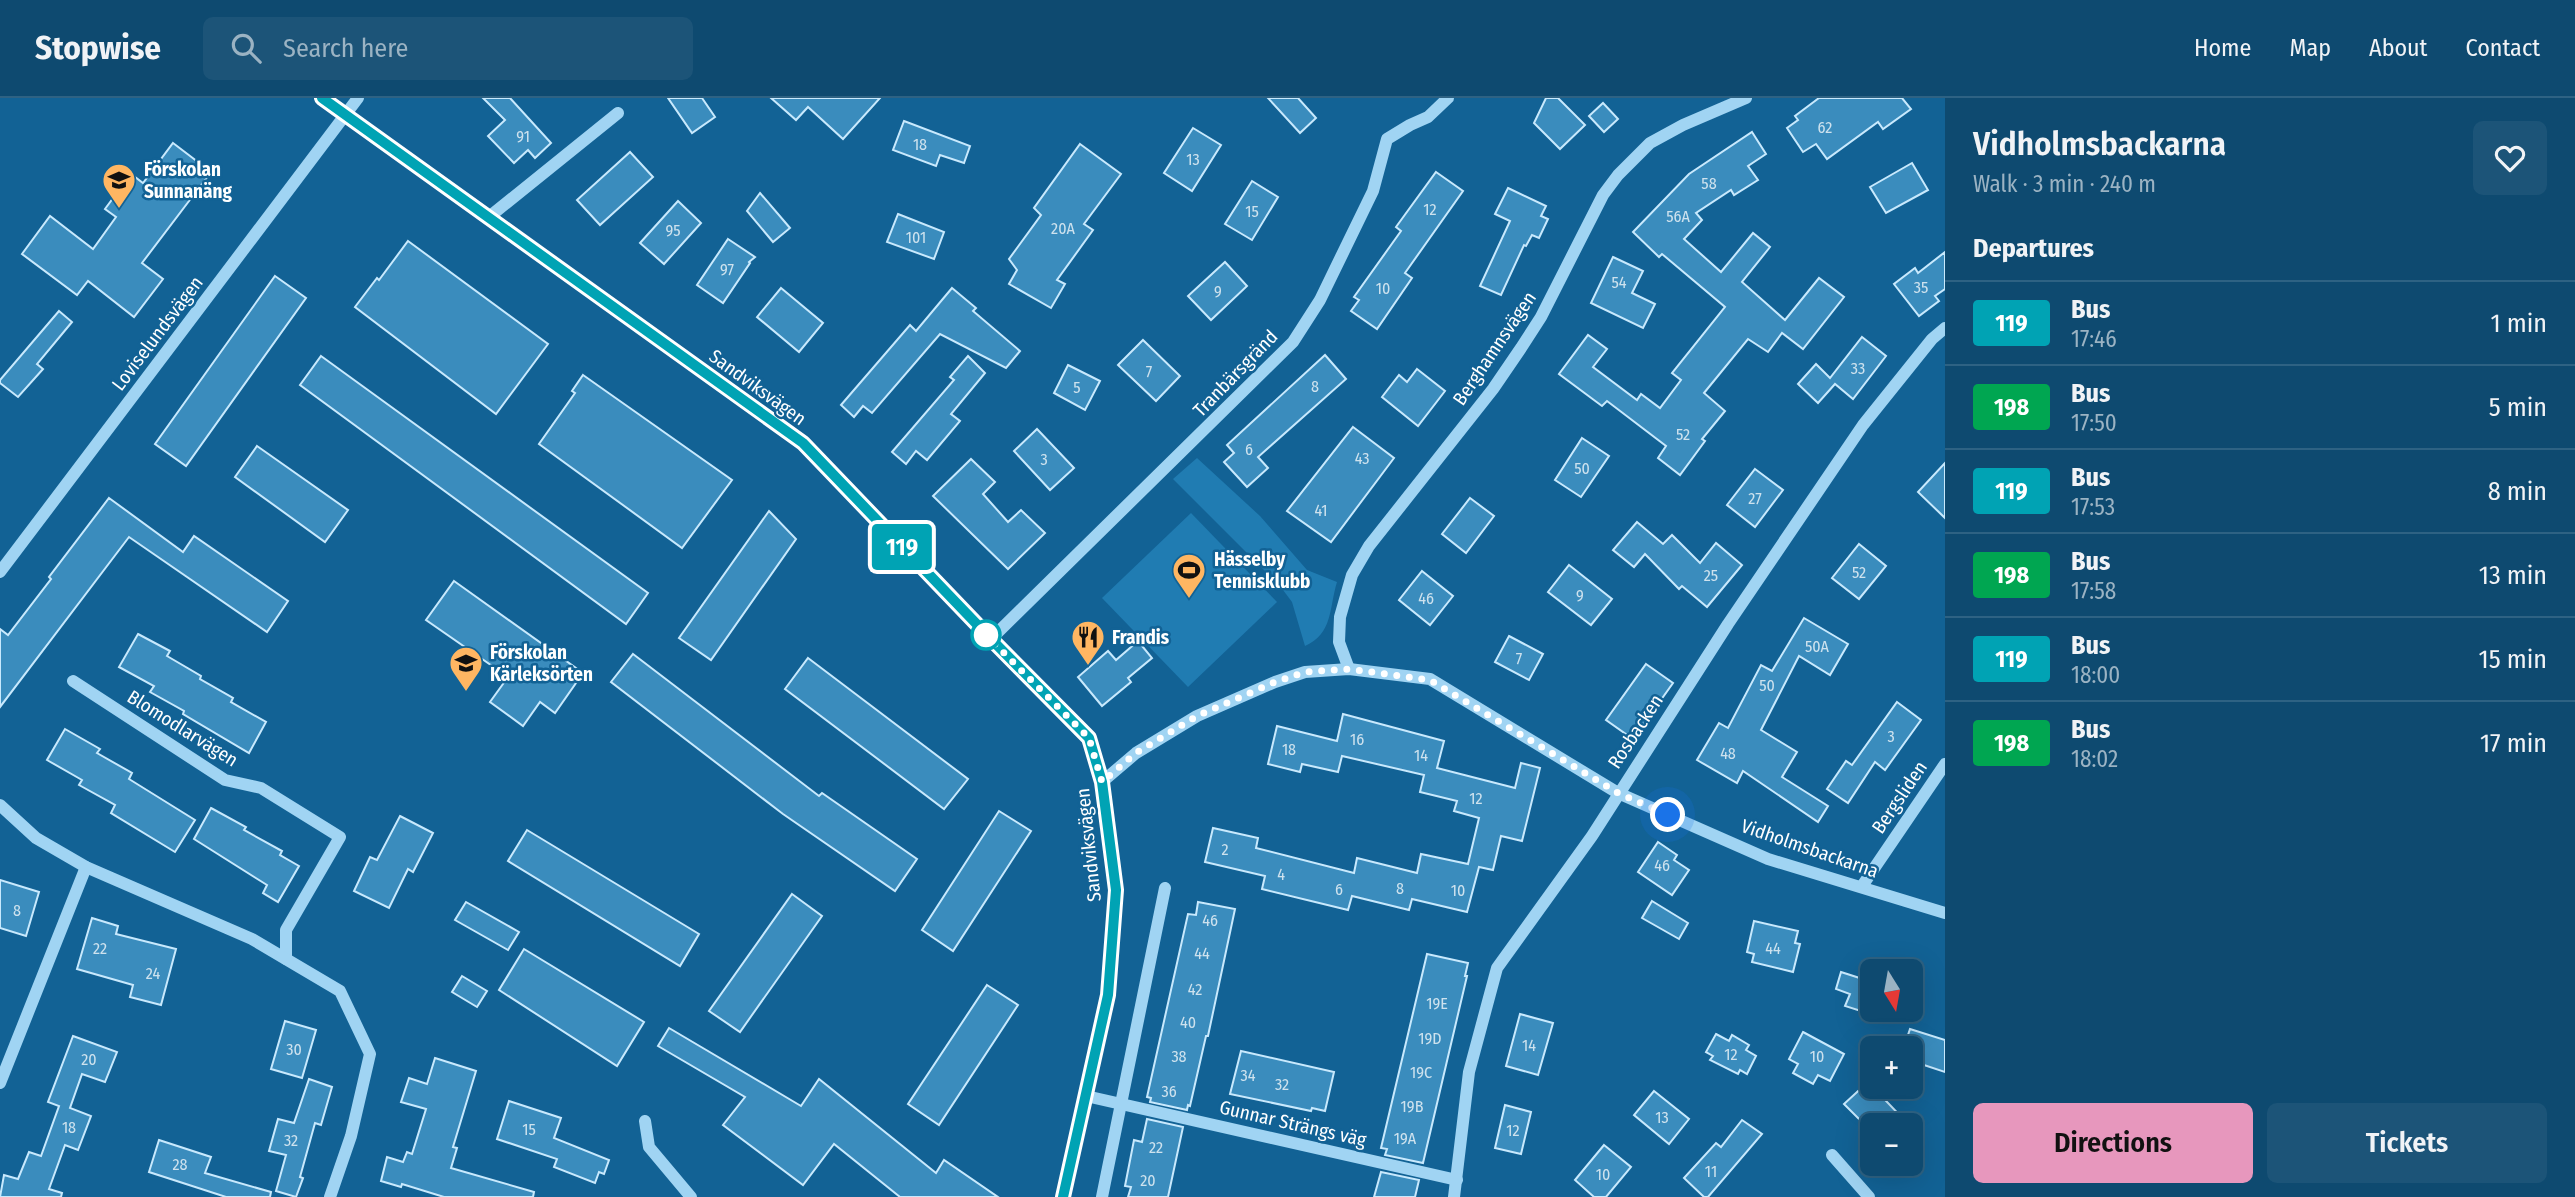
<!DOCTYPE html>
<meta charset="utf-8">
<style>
body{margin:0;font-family:"Fira Sans Condensed",sans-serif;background:#1c5478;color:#f1f3f6;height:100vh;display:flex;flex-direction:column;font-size:26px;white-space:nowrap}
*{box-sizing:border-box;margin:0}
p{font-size:23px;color:#9bb3c3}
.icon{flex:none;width:38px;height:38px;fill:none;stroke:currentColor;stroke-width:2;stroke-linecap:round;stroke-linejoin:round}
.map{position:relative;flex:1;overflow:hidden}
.panel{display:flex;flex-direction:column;background:#0e4a70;width:630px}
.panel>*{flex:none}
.badge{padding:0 14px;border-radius:5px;font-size:24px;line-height:46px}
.needle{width:46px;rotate:169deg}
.buttons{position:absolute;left:1860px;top:861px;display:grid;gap:14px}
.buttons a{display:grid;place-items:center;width:63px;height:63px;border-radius:10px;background:#0e4a70;box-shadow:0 7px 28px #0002,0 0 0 2px #2e6283;font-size:35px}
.you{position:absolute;width:35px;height:35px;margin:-18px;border:5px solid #fff;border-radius:50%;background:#1a73e8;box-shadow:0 0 0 10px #1a73e833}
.map>.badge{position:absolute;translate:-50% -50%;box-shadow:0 0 0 4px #fff}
h2{padding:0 28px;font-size:26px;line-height:63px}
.round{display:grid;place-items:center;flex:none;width:74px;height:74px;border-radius:10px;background:#1c5478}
.overview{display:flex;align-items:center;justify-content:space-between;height:119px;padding:0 28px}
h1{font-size:33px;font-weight:600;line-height:52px}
.button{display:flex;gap:14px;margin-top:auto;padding:14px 28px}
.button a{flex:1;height:80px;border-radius:10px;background:#e797bd;color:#111;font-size:28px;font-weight:600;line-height:80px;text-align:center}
.button a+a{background:#1c5478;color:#f1f3f6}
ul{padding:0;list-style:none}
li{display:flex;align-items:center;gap:21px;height:84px;padding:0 28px;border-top:2px solid #2e6283}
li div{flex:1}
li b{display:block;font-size:26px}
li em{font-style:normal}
li .badge{min-width:77px;font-weight:700;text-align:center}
header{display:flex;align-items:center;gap:42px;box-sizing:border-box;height:98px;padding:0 35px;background:#0e4a70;border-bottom:2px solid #2e6283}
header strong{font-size:33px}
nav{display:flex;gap:38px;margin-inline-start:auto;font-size:24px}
.search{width:490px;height:63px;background:#1c5478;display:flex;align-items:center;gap:18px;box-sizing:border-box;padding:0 24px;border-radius:10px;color:#9bb3c3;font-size:26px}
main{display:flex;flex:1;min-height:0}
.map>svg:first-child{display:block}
.green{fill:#207cb2}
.building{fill:#3a8cbd;stroke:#c8e9fd;stroke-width:2}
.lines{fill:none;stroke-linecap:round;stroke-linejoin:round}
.minor{stroke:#a0d4f3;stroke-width:12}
.line-casing{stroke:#fff;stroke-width:16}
.line{stroke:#00a3b4;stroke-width:10}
.walk{stroke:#fff;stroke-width:7;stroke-dasharray:0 12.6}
.stop-dot{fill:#fff;stroke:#00a3b4;stroke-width:3.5}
.labels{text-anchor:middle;stroke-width:5;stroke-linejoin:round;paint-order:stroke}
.number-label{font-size:16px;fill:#cee2ee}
.poi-label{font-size:19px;font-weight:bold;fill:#fff;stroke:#126295;text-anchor:start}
.street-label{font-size:19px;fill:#fff;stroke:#126295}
</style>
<header>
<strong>Stopwise</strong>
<div class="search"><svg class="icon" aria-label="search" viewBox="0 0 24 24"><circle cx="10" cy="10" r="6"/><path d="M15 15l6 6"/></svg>Search here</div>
<nav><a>Home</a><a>Map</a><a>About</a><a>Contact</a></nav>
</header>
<main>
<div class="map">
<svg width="1945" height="1099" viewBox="0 0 1945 1099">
<rect width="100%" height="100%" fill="#126295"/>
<g class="green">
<path d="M1197 360 1260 418 1307 472 1337 484C1329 510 1333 536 1305 548L1292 504 1280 488 1173 381Z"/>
<path d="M1191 415 1277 504 1188 589 1102 500Z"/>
</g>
<g class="building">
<path d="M483 0H510L551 45 535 60 528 52 514 65 488 38 505 22Z"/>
<path d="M668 0H702L715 19 692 35Z"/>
<path d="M771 0H880L843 41 808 9 796 22Z"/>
<path d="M1268 0H1298L1316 20 1300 35Z"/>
<path d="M1546 0H1558L1585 27 1560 51 1534 25Z"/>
<path d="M1819 0H1902L1911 11 1883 31 1878 24 1827 61 1816 46 1803 54 1787 30 1798 22 1795 18Z"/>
<path d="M1603 5 1618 21 1604 34 1589 18Z"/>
<path d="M904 23 970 48 964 65 940 57 936 68 893 52Z"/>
<path d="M1193 30 1221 47 1192 93 1164 75Z"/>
<path d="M1752 34 1766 56 1748 68 1758 82 1734 97 1731 92 1696 115 1702 122 1684 141 1721 174 1753 135 1770 149 1742 184 1785 222 1819 180 1844 199 1803 251 1782 235 1768 254 1748 241 1704 295 1725 313 1702 341 1705 343 1680 377 1658 360 1666 348 1607 303 1602 308 1559 276 1588 237 1607 251 1593 269 1637 302 1641 296 1660 310 1681 282 1672 275 1725 209 1662 156 1659 159 1633 134 1689 76Z"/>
<path d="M173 45 211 74 142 165 163 181 134 219 88 183 77 197 22 156 50 118 93 151 116 119 105 111 131 76 143 85Z"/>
<path d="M1080 46 1121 76 1084 126 1093 132 1057 182 1065 186 1051 210 1009 186 1017 172 1009 161 1041 117 1034 110Z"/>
<path d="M630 54 653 79 600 127 577 102Z"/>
<path d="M1912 65 1928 92 1886 115 1870 89Z"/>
<path d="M1436 74 1463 93 1405 175 1412 180 1377 231 1351 213 1359 202 1354 199 1401 133 1396 129Z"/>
<path d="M1252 83 1278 99 1252 142 1225 126Z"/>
<path d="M1508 90 1546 108 1541 118 1548 121 1539 140 1532 137 1526 148 1524 147 1501 197 1480 188 1510 123 1495 116Z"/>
<path d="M760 95 790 130 773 144 747 113Z"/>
<path d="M678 103 701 125 664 166 640 145Z"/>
<path d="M898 116 944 134 934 161 887 144Z"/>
<path d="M728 141 755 159 749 164 750 165 723 205 697 187Z"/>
<path d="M408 143 548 246 496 316 355 209 377 180 379 182Z"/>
<path d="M1945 154V191L1935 198 1939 203 1919 218 1894 186 1915 170 1918 175Z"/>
<path d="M1613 159 1643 173 1632 195 1655 206 1643 230 1591 205Z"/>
<path d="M1225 164 1247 188 1211 222 1188 198Z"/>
<path d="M275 178 306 200 186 368 155 346Z"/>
<path d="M781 190 823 225 799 254 757 219Z"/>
<path d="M952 190 976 210 973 213 1020 253 1006 270 940 236 872 315 863 308 854 319 841 307 910 227 916 233Z"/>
<path d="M59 213 72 224 37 266 43 271 18 299 0 285V282Z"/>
<path d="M1862 239 1886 258 1853 301 1835 286 1818 305 1798 286 1816 266 1830 280Z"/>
<path d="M1143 242 1180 278 1156 303 1118 267Z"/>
<path d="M1325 257 1346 281 1258 359 1268 370 1247 389 1224 364 1234 355 1227 347Z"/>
<path d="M321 258 648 495 626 526 300 287Z"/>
<path d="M968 258 985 275 951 316 960 323 927 362 916 353 906 366 892 354 954 282 950 279Z"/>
<path d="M1068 267 1100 283 1085 312 1054 295Z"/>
<path d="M1417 271 1445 293 1418 328 1382 299 1399 277 1407 284Z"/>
<path d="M583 277 732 382 682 450 539 346 575 295 572 293Z"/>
<path d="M1353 329 1394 360 1331 444 1287 413Z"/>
<path d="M1037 331 1074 370 1050 392 1014 353Z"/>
<path d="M1582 340 1609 358 1581 399 1555 382Z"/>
<path d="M257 348 348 412 325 444 235 379Z"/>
<path d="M971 361 995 384 983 396 1008 424 1021 412 1045 435 1008 471 933 398Z"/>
<path d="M1945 365V420L1918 394Z"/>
<path d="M1755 371 1783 392 1755 429 1727 407Z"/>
<path d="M109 400 183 454 194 438 288 503 267 534 129 439 0 609V531L8 537 51 481 49 479Z"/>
<path d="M1470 400 1494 418 1466 455 1442 436Z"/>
<path d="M769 413 796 441 711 562 679 540Z"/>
<path d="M1637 424 1663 446 1672 437 1700 465 1716 445 1742 467 1707 509 1682 488 1679 491 1645 456 1634 469 1613 452Z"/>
<path d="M1859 446 1886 468 1859 501 1832 480Z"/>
<path d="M1569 467 1612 501 1591 527 1548 494Z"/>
<path d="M1422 473 1453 498 1430 527 1399 502Z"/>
<path d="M454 483 583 575 555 615 540 604 523 628 490 604 508 579 426 522Z"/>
<path d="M1804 520 1848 546 1830 577 1799 558 1761 632 1797 654 1782 679 1828 708 1818 724 1743 673 1737 685 1697 662 1719 625 1728 630 1761 567 1772 573Z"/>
<path d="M138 536 170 553 167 558 201 578 200 581 233 600 231 604 266 624 249 655 183 616 184 613 150 594 154 588 119 569Z"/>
<path d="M1509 538 1543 556 1529 582 1495 564Z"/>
<path d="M1138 543 1152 560 1128 580 1131 584 1102 608 1078 579 1108 553 1116 562Z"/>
<path d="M633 556 819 698 822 695 917 761 895 793 783 716 611 584Z"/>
<path d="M808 560 968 681 944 711 785 591Z"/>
<path d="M1646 566 1673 585 1633 641 1606 622Z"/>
<path d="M1897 604 1921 622 1885 672 1875 664 1848 705 1827 691 1846 663 1852 667Z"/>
<path d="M1343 616 1444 643 1437 670 1515 690 1521 665 1540 670 1522 743 1501 738 1493 772 1479 769 1467 814 1412 801 1409 812 1352 798 1348 812 1262 791 1265 778 1205 764 1213 730 1258 740 1256 750 1354 775 1357 760 1417 775 1421 756 1468 766 1479 720 1454 713 1457 703 1420 694 1424 677 1342 658 1338 674 1302 666 1300 674 1268 666 1277 628 1337 643Z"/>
<path d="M65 631 100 651 97 655 132 675 129 681 195 722 175 754 111 715 115 707 79 687 82 682 47 662Z"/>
<path d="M211 710 246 729 244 732 282 753 280 757 299 768 278 804 263 795 267 787 194 741Z"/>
<path d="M999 713 1031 733 953 853 922 832Z"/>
<path d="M400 718 433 735 413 774 408 771 389 810 354 793 370 759 377 762Z"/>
<path d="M527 732 699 836 680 868 508 763Z"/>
<path d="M1658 744 1677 757 1674 762 1689 772 1672 797 1638 774Z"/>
<path d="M0 782 39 794 26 838 0 830Z"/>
<path d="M792 796 822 818 740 934 709 913Z"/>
<path d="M1652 803 1688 825 1679 841 1642 820Z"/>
<path d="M466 804 519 834 508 852 455 822Z"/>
<path d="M1198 804 1235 811 1208 938H1206L1190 1008 1188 1007 1187 1012 1150 1004 1151 1000 1147 999 1188 816 1196 817Z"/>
<path d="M92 820 118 828 116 836 176 851 161 907 130 899 133 887 77 871Z"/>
<path d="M1754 823 1798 833 1795 845 1800 846 1793 874 1752 864 1754 856 1747 854Z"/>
<path d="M524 851 644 924 617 968 499 892Z"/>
<path d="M1427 856 1468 865 1465 878H1467L1423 1065 1385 1057 1387 1051 1381 1050Z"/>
<path d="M1841 874 1872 884 1864 914 1845 908 1850 896 1836 891Z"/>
<path d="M462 878 487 893 477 909 452 894Z"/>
<path d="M987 887 1018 907 939 1027 908 1006Z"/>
<path d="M1520 916 1553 925 1538 977 1506 968Z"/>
<path d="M285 923 316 932 302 980 271 971Z"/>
<path d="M669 930 801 1008 819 981 936 1075 944 1062 998 1099H900L834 1046 803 1087 723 1027 745 999 658 948Z"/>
<path d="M1910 931 1945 942V974L1915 964 1918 954 1904 949Z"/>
<path d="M1803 934 1844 956 1830 983 1818 977 1813 986 1793 975 1798 966 1789 961Z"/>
<path d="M1716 936 1729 943 1732 937 1749 947 1746 952 1756 958 1747 976 1740 972 1738 976 1710 962 1713 958 1706 954Z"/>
<path d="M73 938 117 954 105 984 82 976 70 1010 91 1018 78 1052 65 1047 49 1091 62 1095 61 1099H0L4 1077 18 1081 29 1054 41 1058 59 1008 48 1004Z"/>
<path d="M1241 953 1334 974 1325 1013 1312 1010 1311 1013 1230 996Z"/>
<path d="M435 960 476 973 453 1049 457 1050 451 1070 534 1094 533 1099H444L402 1086 401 1089 381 1083 387 1059 403 1064 407 1054 412 1056 426 1011 401 1004 409 980 427 986Z"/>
<path d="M309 981 332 989 321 1027 315 1025 300 1079 303 1080 296 1099 276 1093 286 1057 269 1053 278 1021 294 1025Z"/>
<path d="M1868 984 1909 1027H1865L1844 1006Z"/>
<path d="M1654 993 1689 1021 1669 1046 1634 1017Z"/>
<path d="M509 1003 561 1020 554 1040 609 1062 604 1076 599 1074 595 1085 554 1069 557 1061 497 1041Z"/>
<path d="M1505 1007 1531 1014 1521 1056 1495 1050Z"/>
<path d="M1147 1021 1183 1029 1168 1099H1128L1131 1089 1125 1088 1134 1042 1142 1044Z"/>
<path d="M1742 1022 1762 1036 1708 1099H1704L1684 1080 1716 1045 1721 1049Z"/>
<path d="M159 1042 211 1059 205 1075 271 1094 270 1099H226L149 1074Z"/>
<path d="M1604 1047 1631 1069 1606 1099H1594L1575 1082Z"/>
<path d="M1381 1074 1419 1082 1415 1099H1374Z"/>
</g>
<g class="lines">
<g class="minor">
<path d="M322 0 803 345 991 541 1089 640 1102 684 1116 792 1108 897 1063 1099"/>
<path d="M489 119 618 15"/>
<path d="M0 474 358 0"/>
<path d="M991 541 1293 244 1320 202 1373 93 1387 41 1410 27 1428 19 1448 0"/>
<path d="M1349 571 1339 544 1340 519 1352 477 1369 448 1493 291 1521 250 1541 219 1603 97 1618 77 1650 45 1683 27 1746 0"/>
<path d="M73 583 225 682 261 690 340 739 286 832V861"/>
<path d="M1102 684 1136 655 1197 618 1275 584 1305 574 1349 571 1430 581 1618 695 1768 761 1945 815"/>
<path d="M0 707 36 740 86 769 252 841 340 893 370 956 351 1038 330 1099"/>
<path d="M1862 788 1945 666"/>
<path d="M0 985 86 769"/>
<path d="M1086 998 1457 1082"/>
<path d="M645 1023 649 1049 691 1099"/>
<path d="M1832 1057 1869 1099"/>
<path d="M1102 1099 1165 790"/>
<path d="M1454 1099 1469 974 1497 870 1592 738 1728 526 1863 327 1932 241 1945 230"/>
</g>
</g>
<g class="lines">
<defs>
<path id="line" d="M322 0 803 345 991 541 1089 640 1102 684 1116 792 1108 897 1063 1099"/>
</defs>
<use href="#line" class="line-casing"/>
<use href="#line" class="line"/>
<path class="walk" d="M986 537 1089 640 1102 684 1136 655 1197 618 1275 584 1305 574 1349 571 1430 582 1618 695 1668 717"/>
</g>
<defs>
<symbol id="school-pin" viewBox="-11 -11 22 30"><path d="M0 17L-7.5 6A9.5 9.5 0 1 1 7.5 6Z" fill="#ffb662" stroke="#126295"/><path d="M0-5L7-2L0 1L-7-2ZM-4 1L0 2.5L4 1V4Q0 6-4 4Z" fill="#111"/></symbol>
<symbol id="stadium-pin" viewBox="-11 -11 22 30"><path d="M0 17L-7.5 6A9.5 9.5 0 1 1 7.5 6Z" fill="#ffb662" stroke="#126295"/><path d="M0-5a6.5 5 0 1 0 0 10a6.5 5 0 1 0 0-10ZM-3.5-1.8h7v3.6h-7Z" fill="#111"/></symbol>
<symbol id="restaurant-pin" viewBox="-11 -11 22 30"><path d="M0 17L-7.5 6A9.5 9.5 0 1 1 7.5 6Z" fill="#ffb662" stroke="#126295"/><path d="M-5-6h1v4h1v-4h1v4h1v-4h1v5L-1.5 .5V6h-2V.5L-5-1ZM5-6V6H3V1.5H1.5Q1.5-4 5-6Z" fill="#111"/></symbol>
</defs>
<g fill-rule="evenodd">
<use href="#school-pin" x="100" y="63" width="38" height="52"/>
<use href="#stadium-pin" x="1170" y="453" width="38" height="52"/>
<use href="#restaurant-pin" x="1069" y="520" width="38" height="52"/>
<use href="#school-pin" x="447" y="546" width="38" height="52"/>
</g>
<circle class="stop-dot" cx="986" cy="537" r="14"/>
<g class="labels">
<g class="number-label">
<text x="1825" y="35">62</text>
<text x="523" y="44">91</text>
<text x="920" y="52">18</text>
<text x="1193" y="67">13</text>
<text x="1709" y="91">58</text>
<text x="1430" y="117">12</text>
<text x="1252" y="119">15</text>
<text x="1678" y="124">56A</text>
<text x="1063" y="136">20A</text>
<text x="673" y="138">95</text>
<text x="916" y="145">101</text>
<text x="727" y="177">97</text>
<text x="1619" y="190">54</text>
<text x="1921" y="195">35</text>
<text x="1383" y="196">10</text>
<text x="1218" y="199">9</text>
<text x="1858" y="276">33</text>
<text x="1149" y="279">7</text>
<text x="1315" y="294">8</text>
<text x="1077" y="295">5</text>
<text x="1683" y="342">52</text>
<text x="1249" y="357">6</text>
<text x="1362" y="366">43</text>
<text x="1044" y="367">3</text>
<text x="1582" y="376">50</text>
<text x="1755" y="406">27</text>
<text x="1321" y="418">41</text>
<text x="1859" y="480">52</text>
<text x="1711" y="483">25</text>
<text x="1580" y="503">9</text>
<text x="1426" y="506">46</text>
<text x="1817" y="554">50A</text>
<text x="1519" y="566">7</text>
<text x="1767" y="593">50</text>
<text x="1891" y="644">3</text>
<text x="1357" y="647">16</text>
<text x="1289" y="657">18</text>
<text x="1728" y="661">48</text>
<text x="1421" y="663">14</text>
<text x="1476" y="706">12</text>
<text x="1225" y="757">2</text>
<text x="1662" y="773">46</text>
<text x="1281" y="782">4</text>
<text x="1400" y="796">8</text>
<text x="1339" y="797">6</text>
<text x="1458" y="798">10</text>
<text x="17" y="818">8</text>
<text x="1210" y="828">46</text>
<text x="100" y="856">22</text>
<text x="1773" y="856">44</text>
<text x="1202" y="861">44</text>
<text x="153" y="881">24</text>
<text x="1195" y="897">42</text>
<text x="1437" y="911">19E</text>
<text x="1188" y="930">40</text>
<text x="1430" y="946">19D</text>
<text x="1529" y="953">14</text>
<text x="294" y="957">30</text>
<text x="1731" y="962">12</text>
<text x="1179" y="964">38</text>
<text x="1817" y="964">10</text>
<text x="89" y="967">20</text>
<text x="1421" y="980">19C</text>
<text x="1248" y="983">34</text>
<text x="1282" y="992">32</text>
<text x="1169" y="999">36</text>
<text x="1412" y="1014">19B</text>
<text x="1662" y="1025">13</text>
<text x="69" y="1035">18</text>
<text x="529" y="1037">15</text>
<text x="1513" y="1038">12</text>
<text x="1405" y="1046">19A</text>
<text x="291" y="1048">32</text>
<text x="1156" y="1055">22</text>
<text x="180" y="1072">28</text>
<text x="1711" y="1079">11</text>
<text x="1603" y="1082">10</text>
<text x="1148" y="1088">20</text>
</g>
<g class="poi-label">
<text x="144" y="78">Förskolan<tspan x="144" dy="22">Sunnanäng</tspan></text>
<text x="1214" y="468">Hässelby<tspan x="1214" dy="22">Tennisklubb</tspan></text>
<text x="1112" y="546">Frandis</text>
<text x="490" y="561">Förskolan<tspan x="490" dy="22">Kärleksörten</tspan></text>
</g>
<g class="street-label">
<text transform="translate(157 235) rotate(-53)" y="7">Loviselundsvägen</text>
<text transform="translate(1494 250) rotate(-56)" y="7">Berghamnsvägen</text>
<text transform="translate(1235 275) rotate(-46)" y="7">Tranbärsgränd</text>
<text transform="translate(758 289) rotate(36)" y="7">Sandviksvägen</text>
<text transform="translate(183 630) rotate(32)" y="7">Blomodlarvägen</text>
<text transform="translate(1635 633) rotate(-57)" y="7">Rosbacken</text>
<text transform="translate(1899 699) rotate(-56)" y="7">Bergsliden</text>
<text transform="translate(1088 747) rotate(-96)" y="7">Sandviksvägen</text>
<text transform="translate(1810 750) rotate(19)" y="7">Vidholmsbackarna</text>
<text transform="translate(1293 1025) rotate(13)" y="7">Gunnar Strängs väg</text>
</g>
</g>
</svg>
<div class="buttons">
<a><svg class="needle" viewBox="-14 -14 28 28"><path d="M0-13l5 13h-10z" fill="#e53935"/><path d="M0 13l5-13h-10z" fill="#9bb3c3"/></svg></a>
<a>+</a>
<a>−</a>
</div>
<div class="you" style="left:1668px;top:717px"></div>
<b class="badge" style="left:902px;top:449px;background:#00a3b4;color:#fff">119</b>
</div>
<section class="panel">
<div class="overview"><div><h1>Vidholmsbackarna</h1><p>Walk · 3 min · 240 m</p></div><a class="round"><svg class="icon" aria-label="heart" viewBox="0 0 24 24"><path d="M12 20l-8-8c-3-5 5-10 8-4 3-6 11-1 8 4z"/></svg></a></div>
<h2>Departures</h2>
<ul>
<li><span class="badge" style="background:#00a3b4;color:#fff">119</span><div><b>Bus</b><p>17:46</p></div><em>1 min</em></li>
<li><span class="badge" style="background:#00a651;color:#fff">198</span><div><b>Bus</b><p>17:50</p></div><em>5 min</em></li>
<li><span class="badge" style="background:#00a3b4;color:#fff">119</span><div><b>Bus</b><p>17:53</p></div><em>8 min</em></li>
<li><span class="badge" style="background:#00a651;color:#fff">198</span><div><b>Bus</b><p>17:58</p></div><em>13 min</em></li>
<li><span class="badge" style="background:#00a3b4;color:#fff">119</span><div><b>Bus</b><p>18:00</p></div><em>15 min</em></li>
<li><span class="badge" style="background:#00a651;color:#fff">198</span><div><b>Bus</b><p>18:02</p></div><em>17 min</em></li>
</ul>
<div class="button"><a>Directions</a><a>Tickets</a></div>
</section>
</main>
